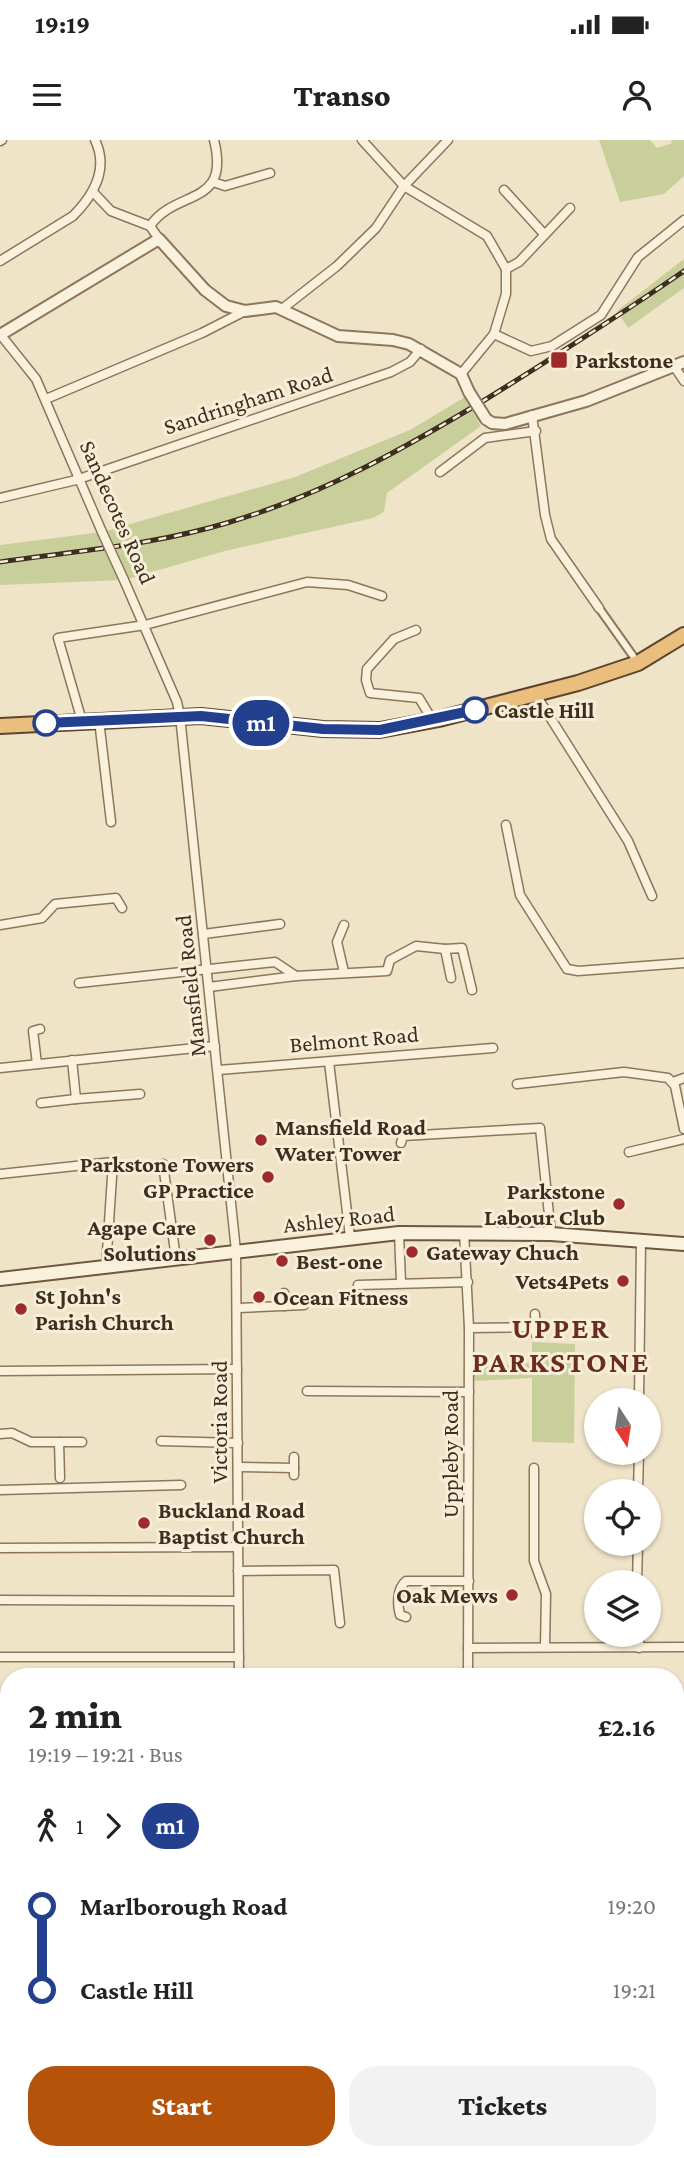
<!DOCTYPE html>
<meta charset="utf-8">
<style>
body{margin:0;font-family:"Crimson Pro",serif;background:#f2f2f2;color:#222;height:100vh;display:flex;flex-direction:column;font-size:26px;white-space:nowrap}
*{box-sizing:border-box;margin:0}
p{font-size:23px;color:#767676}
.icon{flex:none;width:38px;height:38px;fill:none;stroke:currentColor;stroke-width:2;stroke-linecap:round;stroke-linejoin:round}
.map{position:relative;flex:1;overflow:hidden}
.sheet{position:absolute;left:0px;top:1528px;width:684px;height:492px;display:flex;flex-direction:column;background:#fff;border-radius:28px 28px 0 0;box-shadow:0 2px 5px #0004}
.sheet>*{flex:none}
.badge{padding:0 14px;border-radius:23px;font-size:24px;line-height:46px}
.needle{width:46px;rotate:168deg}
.tools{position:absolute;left:584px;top:1248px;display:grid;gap:14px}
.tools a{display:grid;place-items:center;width:77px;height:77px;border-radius:50%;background:#fff;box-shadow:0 2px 5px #0004;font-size:35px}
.map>.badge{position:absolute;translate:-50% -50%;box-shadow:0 0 0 4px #fff}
.legs{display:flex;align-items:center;gap:10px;height:77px;padding:0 28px;font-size:23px}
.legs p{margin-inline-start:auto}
.head{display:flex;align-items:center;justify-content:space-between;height:119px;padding:0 28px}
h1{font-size:38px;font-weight:800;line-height:52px}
.button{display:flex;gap:14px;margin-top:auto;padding:14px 28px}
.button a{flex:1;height:80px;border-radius:28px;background:#b45309;color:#fff;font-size:28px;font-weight:800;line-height:80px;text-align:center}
.button a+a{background:#f2f2f2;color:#222}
ul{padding:0 28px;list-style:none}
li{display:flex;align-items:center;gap:24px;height:84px;font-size:26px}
li i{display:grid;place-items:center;width:10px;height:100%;margin:0 9px;background:currentColor}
li i::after{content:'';width:18px;height:18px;margin:-9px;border:5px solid;border-radius:50%;background:#fff}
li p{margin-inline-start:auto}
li:first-child i{background:linear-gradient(#0000 50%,currentColor 0)}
li:last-child i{background:linear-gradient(currentColor 50%,#0000 0)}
.status{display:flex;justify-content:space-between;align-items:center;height:49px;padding:0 35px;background:#fff;direction:ltr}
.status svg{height:19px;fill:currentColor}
header{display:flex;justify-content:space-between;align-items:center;height:91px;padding:0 28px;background:#fff;font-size:32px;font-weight:800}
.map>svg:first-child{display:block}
.green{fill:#c9cf9b}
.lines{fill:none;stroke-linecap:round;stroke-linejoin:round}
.pedestrian-casing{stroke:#8d765c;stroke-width:10}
.minor-casing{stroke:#8d765c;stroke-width:11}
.tertiary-casing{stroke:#8d765c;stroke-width:14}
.secondary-casing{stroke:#6f573f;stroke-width:16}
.trunk-casing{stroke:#5b4430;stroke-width:18}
.pedestrian{stroke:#faf1dc;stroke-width:6}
.minor{stroke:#faf1dc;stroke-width:8}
.tertiary{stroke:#faf1dc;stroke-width:10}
.secondary{stroke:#faf1dc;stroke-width:12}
.trunk{stroke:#eabe7c;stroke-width:14}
.rail-casing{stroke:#3d2e20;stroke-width:5}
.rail{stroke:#f7eed8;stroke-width:2.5;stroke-dasharray:8;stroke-linecap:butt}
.minor-bridge-casing{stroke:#8d765c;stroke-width:11;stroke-linecap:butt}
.tertiary-bridge-casing{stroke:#8d765c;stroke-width:14;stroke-linecap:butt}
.minor-bridge{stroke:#faf1dc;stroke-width:8}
.tertiary-bridge{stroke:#faf1dc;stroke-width:10}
.line-1-casing{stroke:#fff;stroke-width:16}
.line-1{stroke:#23408f;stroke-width:10}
.poi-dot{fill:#9e2a2b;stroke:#f7eed8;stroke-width:2.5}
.stop-1-dot{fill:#fff;stroke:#23408f;stroke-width:3.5}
.labels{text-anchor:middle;stroke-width:6;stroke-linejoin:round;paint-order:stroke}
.poi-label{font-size:23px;font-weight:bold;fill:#3d2e20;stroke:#f7eed8;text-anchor:start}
.street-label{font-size:23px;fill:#3d2e20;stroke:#f7eed8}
.stop-label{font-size:23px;font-weight:bold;fill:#3d2e20;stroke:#f7eed8;text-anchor:start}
.district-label{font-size:30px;font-weight:bold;letter-spacing:2px;fill:#6b2e1e;stroke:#f7eed8}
</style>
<div class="status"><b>19:19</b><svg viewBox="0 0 49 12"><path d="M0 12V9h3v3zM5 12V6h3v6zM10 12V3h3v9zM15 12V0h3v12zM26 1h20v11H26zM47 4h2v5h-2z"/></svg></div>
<header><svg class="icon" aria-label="menu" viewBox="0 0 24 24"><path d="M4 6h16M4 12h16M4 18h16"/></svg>Transo<svg class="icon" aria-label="person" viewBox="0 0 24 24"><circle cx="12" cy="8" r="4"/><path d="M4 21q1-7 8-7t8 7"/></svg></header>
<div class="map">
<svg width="684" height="2018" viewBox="0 0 684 2018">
<rect width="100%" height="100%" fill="#f0e4c8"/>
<g class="green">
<path d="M599 0H650L657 8 672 3 671 0H684V36L664 54 620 62Z"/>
<path d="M684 119V148L628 188 617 171Z"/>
<path d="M465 257 481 286 387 353 384 372 373 378 225 411 124 440 0 445V405L102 392 295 337 410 290Z"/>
<path d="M532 1202 575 1204 574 1303 532 1302V1238L475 1241 473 1227 532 1223Z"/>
<path d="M242 2011H410L409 2018H242Z"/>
<path d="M424 2011H461V2018H435V2011Z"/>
<path d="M470 2011H651L650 2018H470Z"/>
</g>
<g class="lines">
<defs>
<path id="pedestrian" d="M599 468 638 523"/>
<g id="minor">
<path d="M362 0 404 46 487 96 506 129V154L494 194 461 234"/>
<path d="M0 1 2 0"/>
<path d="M213 42 225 46 270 33"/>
<path d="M504 50 544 94"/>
<path d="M93 52 111 71 150 86 159 99"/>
<path d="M150 86C176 48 231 68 214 0"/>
<path d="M0 121 73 76C94 55 109 29 95 0"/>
<path d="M506 129 519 122 570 68"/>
<path d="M282 169 337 126 376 88 404 46 448 0"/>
<path d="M0 194 36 239 102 392"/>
<path d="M494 194 531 211 552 206 601 175 638 117 684 80"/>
<path d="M674 226 684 241"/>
<path d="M46 259 202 193 245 171"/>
<path d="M532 275 545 375 551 399 599 468"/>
<path d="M440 332 485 298 536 291"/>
<path d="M0 358 76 340 391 232 410 222 421 209"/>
<path d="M124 440 177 562 180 576 236 1111 239 1536"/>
<path d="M416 490 394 499 367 529 366 540 370 553 419 558 433 581"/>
<path d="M536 555 628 701 652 756"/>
<path d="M99 580 111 682"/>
<path d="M82 581 58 498 145 485 307 442 348 445 382 456"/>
<path d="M506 685 520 755 567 829 578 831 684 823"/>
<path d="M0 785 42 778 55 764 116 758 122 768"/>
<path d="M344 785 337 802 344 832"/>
<path d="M204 794 280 784"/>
<path d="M451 838 445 809 462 808 472 850"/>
<path d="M79 843 275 822 296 836"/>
<path d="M209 847 296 836 387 831 390 820 416 806 445 809"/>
<path d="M72 920 76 959 140 954"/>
<path d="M329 922 350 1097"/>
<path d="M37 924 33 891 40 889"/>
<path d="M0 928 215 906"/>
<path d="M219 930 493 908"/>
<path d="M673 942 684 938"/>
<path d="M517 944 624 932 668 938 675 946 684 989"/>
<path d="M41 963 76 959"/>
<path d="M401 1003 403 996 540 988 551 1094"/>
<path d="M629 1012 684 999"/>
<path d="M163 1024 176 1119"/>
<path d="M0 1034 113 1022 106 1127"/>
<path d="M464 1092 469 1188 468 1536"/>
<path d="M399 1093 401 1142"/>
<path d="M358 1145 468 1142"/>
<path d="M284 1153V1166"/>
<path d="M239 1168 304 1165"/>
<path d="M535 1174 536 1195"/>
<path d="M469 1188 536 1187"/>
<path d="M0 1231 237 1229"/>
<path d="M307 1251 469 1252"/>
<path d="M639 1260 641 1101"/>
<path d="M0 1294 12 1293 31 1302H82"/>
<path d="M161 1301 238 1303"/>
<path d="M59 1302 60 1338"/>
<path d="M294 1317V1335"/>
<path d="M239 1327 294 1328"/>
<path d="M534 1328V1421L546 1454 545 1507"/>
<path d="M0 1350 181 1345"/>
<path d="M638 1351 639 1312"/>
<path d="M0 1408 237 1407"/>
<path d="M238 1431 334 1430 340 1483"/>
<path d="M637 1442 638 1404"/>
<path d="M0 1460 238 1461"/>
<path d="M406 1477 400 1475C397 1464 397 1448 406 1441H469"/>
<path d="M468 1508 684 1507"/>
<path d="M639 1508V1494"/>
<path d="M0 1517H239"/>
<path d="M0 1587H9"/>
<path d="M0 1634H9"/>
<path d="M0 1698H9"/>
<path d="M676 1724H684"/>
<path d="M0 1802H9"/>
<path d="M676 1850 678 1824 684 1825"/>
<path d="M0 2010H9"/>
<path d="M12 2011 100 2018"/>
<path d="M240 2011V2018"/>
<path d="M658 2018V2011"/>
</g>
<g id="tertiary">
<path d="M0 195 159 99 205 150 226 166 245 171 276 167 338 196 393 200 409 204 461 234 469 252"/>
<path d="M486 279 492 283 505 284 586 261 684 222"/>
</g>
<path id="secondary" d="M0 1139 399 1093 551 1094 684 1104"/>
<path id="trunk" d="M0 586 201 576 323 589 380 590 439 579 578 543 638 523 684 495"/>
</defs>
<use href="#pedestrian" class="pedestrian-casing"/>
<use href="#minor" class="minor-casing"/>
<use href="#tertiary" class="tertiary-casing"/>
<use href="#secondary" class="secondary-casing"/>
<use href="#trunk" class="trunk-casing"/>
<use href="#pedestrian" class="pedestrian"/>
<use href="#minor" class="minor"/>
<use href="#tertiary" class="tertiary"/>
<use href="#secondary" class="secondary"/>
<use href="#trunk" class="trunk"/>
<defs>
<path id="rail" d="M0 422C77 411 155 405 230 382 324 354 405 308 488 258 554 217 620 175 684 131"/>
</defs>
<use href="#rail" class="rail-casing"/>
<use href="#rail" class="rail"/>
<defs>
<path id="minor-bridge" d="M102 392 124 440"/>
<path id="tertiary-bridge" d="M469 252 486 279"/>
</defs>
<use href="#minor-bridge" class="minor-bridge-casing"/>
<use href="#tertiary-bridge" class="tertiary-bridge-casing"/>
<use href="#minor-bridge" class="minor-bridge"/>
<use href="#tertiary-bridge" class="tertiary-bridge"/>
</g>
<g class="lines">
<defs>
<path id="line-1" d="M46 583 201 576 323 589 380 590 475 570"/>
</defs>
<use href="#line-1" class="line-1-casing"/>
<use href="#line-1" class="line-1"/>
</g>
<g class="poi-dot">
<rect x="550" y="211" width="18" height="18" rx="3.5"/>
<circle cx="261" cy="1000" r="7"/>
<circle cx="268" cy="1037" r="7"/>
<circle cx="619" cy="1064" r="7"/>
<circle cx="210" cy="1100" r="7"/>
<circle cx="412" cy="1112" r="7"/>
<circle cx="282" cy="1121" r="7"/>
<circle cx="623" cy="1141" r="7"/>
<circle cx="259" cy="1157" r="7"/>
<circle cx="21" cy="1169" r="7"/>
<circle cx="144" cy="1383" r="7"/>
<circle cx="512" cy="1455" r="7"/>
</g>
<g class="stop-1-dot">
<circle cx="475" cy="570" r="12"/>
<circle cx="46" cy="583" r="12"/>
</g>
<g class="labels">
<g class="poi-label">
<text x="575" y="228">Parkstone</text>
<text x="275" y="995">Mansfield Road<tspan x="275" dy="26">Water Tower</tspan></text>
<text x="254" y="1032" text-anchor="end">Parkstone Towers<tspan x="254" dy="26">GP Practice</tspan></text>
<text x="605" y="1059" text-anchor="end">Parkstone<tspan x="605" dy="26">Labour Club</tspan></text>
<text x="196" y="1095" text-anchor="end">Agape Care<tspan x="196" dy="26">Solutions</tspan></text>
<text x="426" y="1120">Gateway Chuch</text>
<text x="296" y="1129">Best-one</text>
<text x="609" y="1149" text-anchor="end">Vets4Pets</text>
<text x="35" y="1164">St John's<tspan x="35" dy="26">Parish Church</tspan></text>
<text x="273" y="1165">Ocean Fitness</text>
<text x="158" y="1378">Buckland Road<tspan x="158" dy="26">Baptist Church</tspan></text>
<text x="498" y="1463" text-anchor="end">Oak Mews</text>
</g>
<g class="street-label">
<text transform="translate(248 260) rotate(-18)" y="8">Sandringham Road</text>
<text transform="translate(118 372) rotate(66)" y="8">Sandecotes Road</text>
<text transform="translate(190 846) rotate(-96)" y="8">Mansfield Road</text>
<text transform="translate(354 899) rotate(-5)" y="8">Belmont Road</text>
<text transform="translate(339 1079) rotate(-6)" y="8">Ashley Road</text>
<text transform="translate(219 1282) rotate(-90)" y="8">Victoria Road</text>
<text transform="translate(450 1314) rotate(-90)" y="8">Uppleby Road</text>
</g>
<g class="stop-label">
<text x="494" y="578">Castle Hill</text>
</g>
<g class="district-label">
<text x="561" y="1198">UPPER<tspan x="561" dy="34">PARKSTONE</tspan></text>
</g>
</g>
</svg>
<div class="tools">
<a><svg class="needle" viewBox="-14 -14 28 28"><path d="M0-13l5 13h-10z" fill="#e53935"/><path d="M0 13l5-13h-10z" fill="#767676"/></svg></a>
<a><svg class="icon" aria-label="locate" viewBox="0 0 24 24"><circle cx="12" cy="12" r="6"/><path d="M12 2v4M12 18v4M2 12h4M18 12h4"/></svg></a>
<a><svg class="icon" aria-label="layers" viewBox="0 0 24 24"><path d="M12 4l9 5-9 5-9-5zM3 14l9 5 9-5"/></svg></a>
</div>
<b class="badge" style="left:261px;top:583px;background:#23408f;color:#fff">m1</b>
<section class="sheet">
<div class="head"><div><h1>2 min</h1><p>19:19 – 19:21 · Bus</p></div><b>£2.16</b></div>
<div class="legs"><svg class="icon" aria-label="walk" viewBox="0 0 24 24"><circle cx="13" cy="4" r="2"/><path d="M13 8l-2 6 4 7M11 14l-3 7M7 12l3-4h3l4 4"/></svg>1<svg class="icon" aria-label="forward" viewBox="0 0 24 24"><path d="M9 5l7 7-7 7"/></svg><b class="badge" style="background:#23408f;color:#fff">m1</b></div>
<ul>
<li><i style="color:#23408f"></i><b>Marlborough Road</b><p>19:20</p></li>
<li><i style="color:#23408f"></i><b>Castle Hill</b><p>19:21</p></li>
</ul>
<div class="button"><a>Start</a><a>Tickets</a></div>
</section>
</div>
